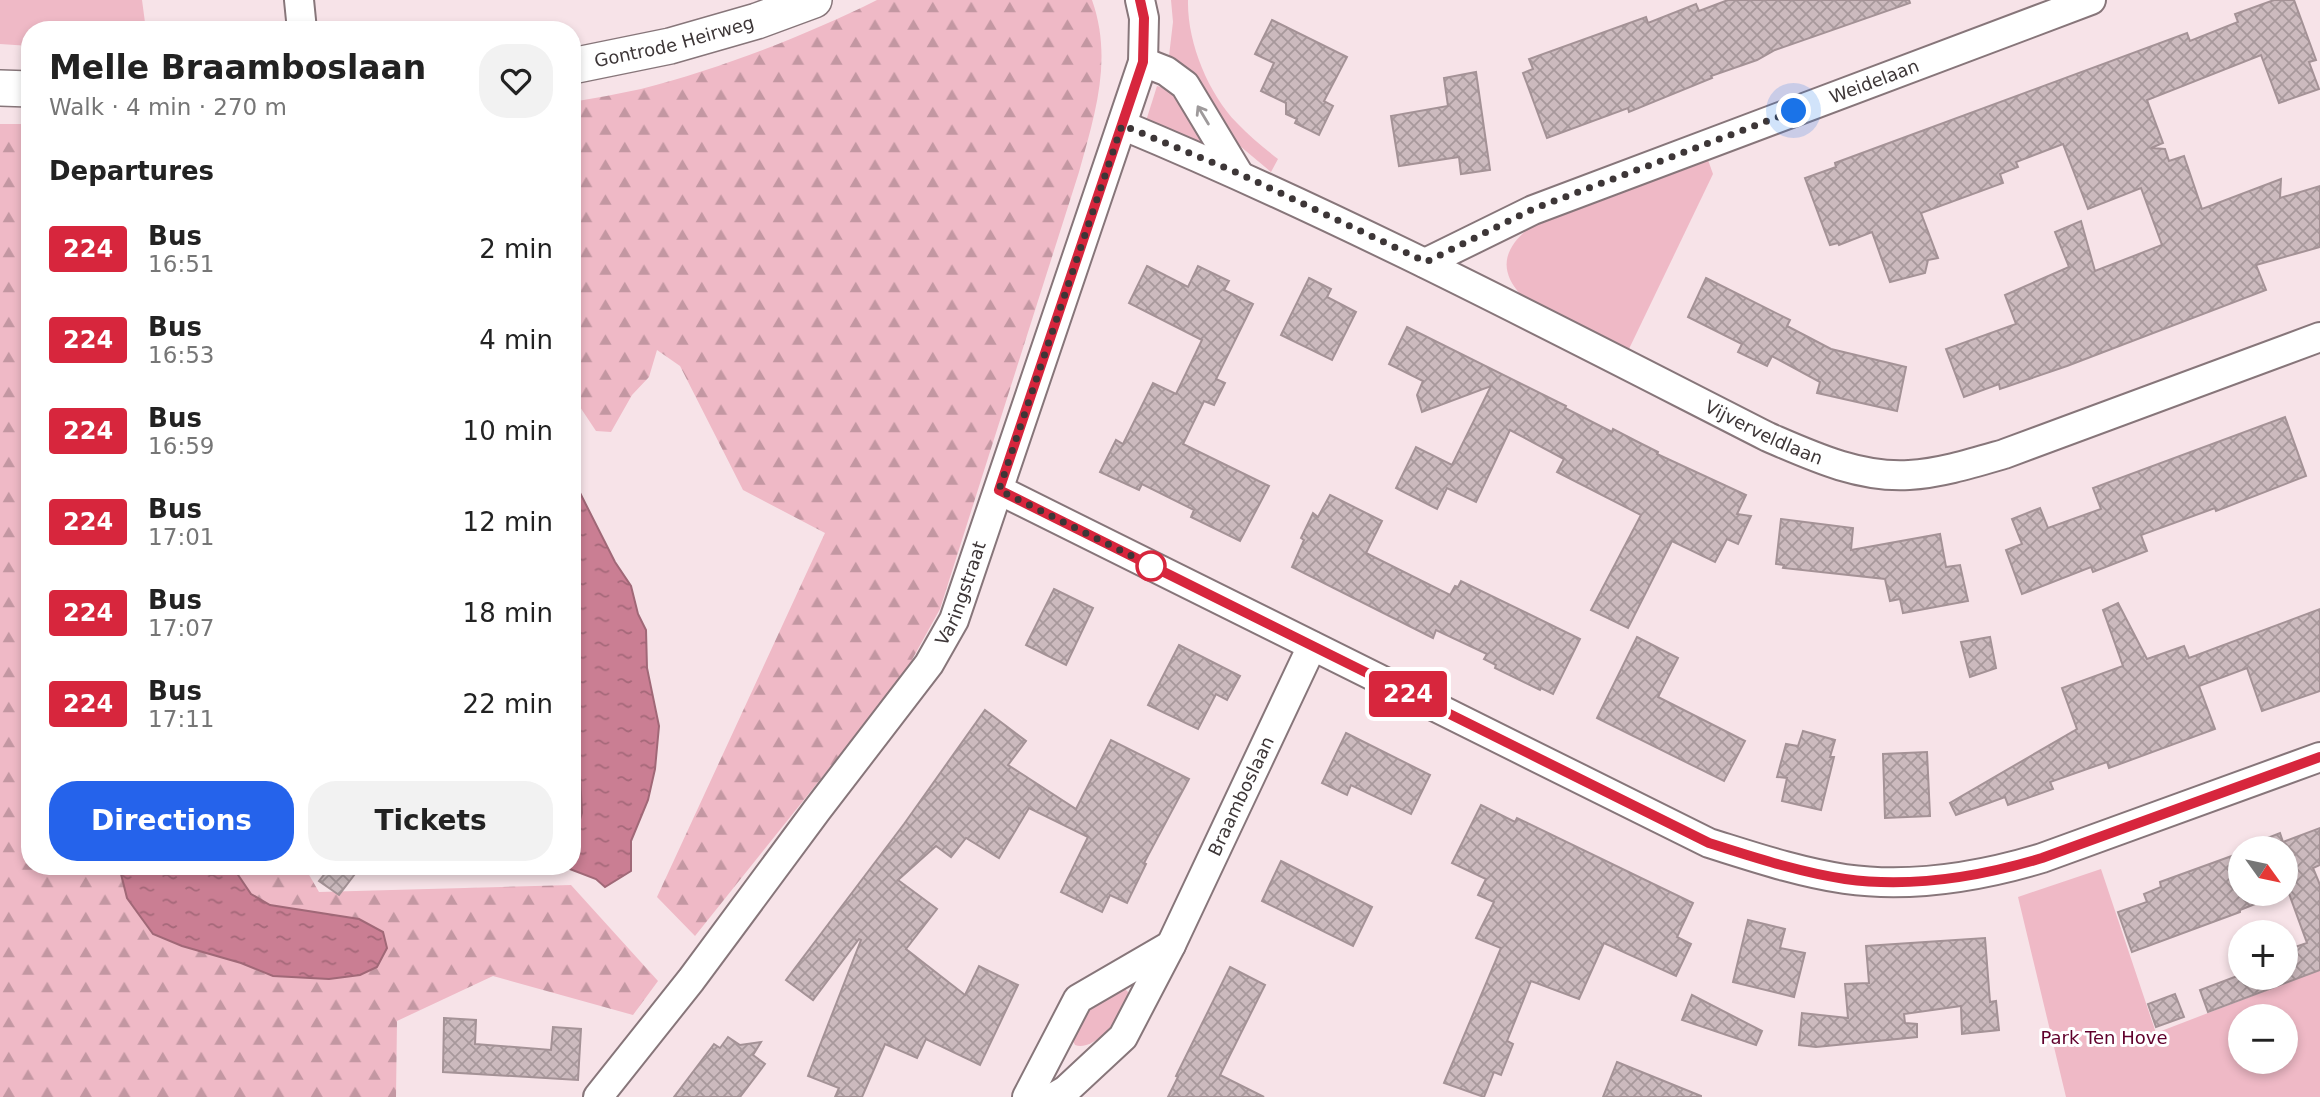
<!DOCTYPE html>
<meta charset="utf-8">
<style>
body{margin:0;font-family:"DejaVu Sans",sans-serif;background:#f2f2f2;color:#222;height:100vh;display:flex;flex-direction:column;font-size:26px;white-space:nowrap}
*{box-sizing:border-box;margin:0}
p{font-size:23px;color:#767676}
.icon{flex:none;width:38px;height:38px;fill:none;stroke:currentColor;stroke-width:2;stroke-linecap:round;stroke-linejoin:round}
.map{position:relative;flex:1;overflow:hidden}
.drawer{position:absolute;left:21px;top:21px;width:560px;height:854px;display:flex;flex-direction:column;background:#fff;border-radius:28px;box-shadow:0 4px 10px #0003}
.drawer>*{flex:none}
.badge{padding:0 14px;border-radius:5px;font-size:24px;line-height:46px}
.needle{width:46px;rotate:123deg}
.fabs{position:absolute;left:2228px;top:836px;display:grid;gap:14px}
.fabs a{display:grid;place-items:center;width:70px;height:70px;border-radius:50%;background:#fff;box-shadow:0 4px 10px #0003;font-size:35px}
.you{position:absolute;width:35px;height:35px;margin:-18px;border:5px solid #fff;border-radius:50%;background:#1a73e8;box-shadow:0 0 0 10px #1a73e833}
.map>.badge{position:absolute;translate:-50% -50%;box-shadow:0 0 0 4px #fff}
h2{padding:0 28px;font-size:26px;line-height:63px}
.round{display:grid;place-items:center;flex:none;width:74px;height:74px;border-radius:28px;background:#f2f2f2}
.head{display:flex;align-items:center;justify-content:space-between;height:119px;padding:0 28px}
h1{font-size:33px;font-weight:700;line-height:52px}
.button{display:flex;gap:14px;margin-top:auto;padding:14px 28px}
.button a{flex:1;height:80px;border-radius:28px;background:#2563eb;color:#fff;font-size:28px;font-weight:700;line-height:80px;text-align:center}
.button a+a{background:#f2f2f2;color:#222}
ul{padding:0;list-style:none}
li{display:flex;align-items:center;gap:21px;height:91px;padding:0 28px}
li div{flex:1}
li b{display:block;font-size:26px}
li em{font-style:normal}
li .badge{min-width:77px;font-weight:700;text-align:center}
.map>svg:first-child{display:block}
.green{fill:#efb9c6;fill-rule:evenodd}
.forest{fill:url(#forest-firs)}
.water{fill:url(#water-ripples);stroke:#a06877;stroke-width:2}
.building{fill:url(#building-cross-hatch);stroke:#a49296;stroke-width:2}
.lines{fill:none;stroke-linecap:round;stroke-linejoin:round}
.minor-casing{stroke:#87767a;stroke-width:32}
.tertiary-casing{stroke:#87767a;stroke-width:38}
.minor{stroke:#fff;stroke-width:28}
.tertiary{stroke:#fff;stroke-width:35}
.oneway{stroke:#9e9a9b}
.line-casing{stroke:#fff;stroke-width:16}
.line{stroke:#d7263d;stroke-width:10}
.walk{stroke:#3d3637;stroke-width:7;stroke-dasharray:0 12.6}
.stop-dot{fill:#fff;stroke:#d7263d;stroke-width:3.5}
.labels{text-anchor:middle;stroke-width:6;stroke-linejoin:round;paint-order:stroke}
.street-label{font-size:18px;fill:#3d3637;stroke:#fff}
.park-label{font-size:18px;fill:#60002c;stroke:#fff}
</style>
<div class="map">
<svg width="2320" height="1097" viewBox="0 0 2320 1097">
<defs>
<pattern id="forest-firs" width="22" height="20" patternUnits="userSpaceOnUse" patternTransform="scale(1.75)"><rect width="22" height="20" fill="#efb9c6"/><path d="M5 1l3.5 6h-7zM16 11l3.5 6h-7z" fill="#c397a2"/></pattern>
<pattern id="water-ripples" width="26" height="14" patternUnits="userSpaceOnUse" patternTransform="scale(1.75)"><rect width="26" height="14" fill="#ca7e93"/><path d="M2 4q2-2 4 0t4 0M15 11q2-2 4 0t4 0" fill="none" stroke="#a56879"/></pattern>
<pattern id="building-cross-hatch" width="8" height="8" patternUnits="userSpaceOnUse" patternTransform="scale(1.75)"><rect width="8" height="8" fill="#ccbabe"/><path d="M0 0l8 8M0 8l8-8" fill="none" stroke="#a7989b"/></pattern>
</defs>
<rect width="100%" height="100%" fill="#f7e3e8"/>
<g class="green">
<path d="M0 0H142L146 30H30V46L0 44Z"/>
<path d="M1171 0H1188C1187 42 1208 93 1237 123 1250 137 1264 148 1278 159L1271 172 1234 141 1190 72 1169 56 1173 22Z"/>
<path d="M1157 86 1176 92 1218 151 1146 121Z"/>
<path d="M1708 160 1713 174 1628 351 1521 295C1498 270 1504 248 1529 228Z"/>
<path d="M2101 869 2156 1033 2320 970V1097H2066L2018 897ZM2240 1017H2286V1062H2240Z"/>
<path d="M1124 988 1128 992C1129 1011 1095 1053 1075 1045L1072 1039 1088 1009Z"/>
</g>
<g class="forest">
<path d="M877 0H1092C1113 59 1095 114 1079 172L940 609 903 676 695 936 657 897 825 533 743 490 680 366 657 350 649 377 632 395 611 432 596 431 572 395V102C595 98 618 94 641 89 719 69 805 36 877 0Z"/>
<path d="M0 124H30V866H119L127 898 241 963 273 976 329 979 360 975 359 919 270 905 251 894 232 866H304L319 892 571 885 658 981 633 1015 493 976 397 1021 396 1097H0Z"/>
</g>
<g class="water">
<path d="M572 477 615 562 631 586 638 614 646 630 647 668 659 726 655 769 648 800 631 841V871L605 887 596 879 562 866H572V828L578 826 582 813 578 738 579 661 572 655Z"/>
<path d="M119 866H232L251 894 270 905 359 919 383 932 387 948 377 967 360 975 329 979 273 976 241 963 182 946 153 934 127 898Z"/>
</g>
<g class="building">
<path d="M1728 0H1909L1910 3 1775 50 1757 60 1711 76 1712 78 1629 112 1628 108 1547 138 1523 73 1533 69 1529 59 1646 17 1648 23 1696 4 1699 11Z"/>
<path d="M2274 0H2294L2316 60 2309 62 2319 89 2279 103 2261 55 2147 100 2163 143 2151 148 2165 149 2169 161 2184 156 2202 209 2281 179 2280 198 2320 186V247L2256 265 2266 290 2067 366 2000 389 1999 384 1964 397 1946 349 2016 324 2005 295 2069 267 2055 232 2081 221 2095 271 2162 245 2141 188 2088 209 2063 144 2016 162 2018 167 2000 174 2003 183 1921 213 1938 258 1928 260 1925 273 1890 282 1872 232 1839 245 1838 243 1830 245 1805 178 1836 167 1835 163 2187 33 2190 41 2238 22 2235 14Z"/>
<path d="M1272 20 1347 57 1324 101 1333 106 1319 135 1295 123 1297 119 1286 114V103L1261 91 1274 63 1255 54Z"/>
<path d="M1476 72 1490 170 1461 174 1459 157 1399 166 1391 116 1448 106 1444 78Z"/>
<path d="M1147 266 1188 287 1198 266 1229 281 1224 290 1253 304 1216 379 1225 383 1214 405 1204 401 1183 444 1269 486 1240 541 1191 517 1194 510 1142 484 1139 490 1100 472 1116 440 1123 444 1153 383 1176 394 1202 340 1129 303Z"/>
<path d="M1309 278 1331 289 1327 297 1356 312 1332 360 1281 335Z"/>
<path d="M1706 278 1790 320 1787 326 1831 349 1906 367 1897 411 1817 393 1820 382 1772 356 1767 366 1738 352 1742 344 1688 317Z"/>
<path d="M1407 327 1566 406 1565 408 1612 432 1613 429 1636 441 1658 452 1657 454 1746 495 1737 514 1751 516 1738 544 1727 539 1715 562 1672 541 1628 628 1591 610 1641 515 1557 472 1564 459 1510 430 1476 502 1447 488 1437 509 1396 488 1416 447 1452 465 1491 386 1422 412 1417 395 1423 381 1389 364Z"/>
<path d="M2285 417 2306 476 2216 511 2215 508 2141 535 2147 551 2093 572 2091 567 2022 594 2006 550 2022 544 2012 519 2040 508 2048 528 2101 509 2093 488Z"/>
<path d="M1330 495 1382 521 1366 553 1450 595 1455 586 1458 587 1461 581 1580 639 1553 694 1541 688 1540 690 1495 668 1496 665 1484 659 1487 654 1436 630 1433 638 1292 567 1304 540 1301 538 1313 513 1318 517Z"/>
<path d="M1781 519 1853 528 1851 550 1940 534 1946 567 1960 565 1968 601 1903 613 1900 599 1890 601 1885 579 1783 568 1784 565 1776 564Z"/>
<path d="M1054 589 1093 608 1066 665 1026 645Z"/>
<path d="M2118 603 2147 659 2184 646 2189 658 2320 609V691L2262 711 2247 668 2199 686 2215 729 2109 768 2107 762 2050 782 2053 789 2008 805 2005 797 1956 815 1950 803 2077 729 2062 688 2123 666 2103 610Z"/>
<path d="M1637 637 1678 658 1658 697 1745 741 1724 781 1597 718Z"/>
<path d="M1990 637 1996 668 1970 677 1961 642Z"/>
<path d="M1179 645 1240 676 1227 700 1216 694 1198 729 1148 705Z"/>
<path d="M985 710 1026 741 1008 765 1076 809 1111 740 1189 779 1144 863 1146 864 1127 903 1110 895 1102 912 1061 892 1088 837 1029 808 999 858 966 838 951 857 936 846 898 880 937 909 906 949 965 995 979 966 1018 985 980 1065 926 1039 917 1058 885 1044 862 1097H835L839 1088 808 1076 861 940 859 939 813 1000 786 980 904 824Z"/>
<path d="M1803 731 1835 740 1830 757H1834L1821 810 1782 801 1787 778 1777 777 1786 744 1798 746Z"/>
<path d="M1346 733 1430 775 1411 814 1351 785 1347 795 1322 783Z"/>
<path d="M1927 752 1930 816 1885 818 1883 754Z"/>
<path d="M1481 805 1515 822 1517 818 1693 903 1677 937 1691 944 1676 976 1604 943 1579 999 1531 981 1507 1041 1513 1044 1501 1075 1494 1072 1484 1097 1444 1083 1501 948 1476 938 1494 902 1478 895 1486 879 1452 863Z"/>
<path d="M2320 828V865L2313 868 2320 885V970L2208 1012 2200 990 2240 975V978H2286V950L2307 943 2288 891 2286 892V849H2252L2258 846 2257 842 2280 833 2283 842Z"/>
<path d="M2240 853V894H2280L2240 910V912L2132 952 2118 912 2147 902 2144 894 2161 887 2160 882Z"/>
<path d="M1281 861 1372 907 1353 946 1262 901Z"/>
<path d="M331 866H361L339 895 319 881Z"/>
<path d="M1748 920 1785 929 1780 948 1805 953 1794 997 1733 982Z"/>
<path d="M1985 938 1990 1002 1996 1001 1999 1030 1962 1034 1961 1006 1904 1014 1905 1023 1917 1024V1037L1816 1047 1799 1045 1802 1013 1848 1018 1845 984 1869 983 1866 946Z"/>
<path d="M1230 967 1265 985 1220 1075 1264 1097H1168L1178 1077 1176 1076Z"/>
<path d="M2175 994 2184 1017 2156 1027 2148 1004Z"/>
<path d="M1692 995 1762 1031 1756 1045 1682 1020Z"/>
<path d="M444 1018 476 1020 475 1044 551 1050 553 1027 581 1029 578 1080 443 1072Z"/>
<path d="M728 1037 740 1045 761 1042 753 1055 765 1064 740 1097H674L714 1044 720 1048Z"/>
<path d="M1617 1062 1701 1096V1097H1603Z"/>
</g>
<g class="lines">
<defs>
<g id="minor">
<path d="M299 0 302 30"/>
<path d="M1143 62 1166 71 1185 85 1238 173"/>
<path id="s1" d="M1122 125C1343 217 1554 328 1768 437 1812 456 1859 478 1909 475 1941 473 1973 463 2004 454L2320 337"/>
<path id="s2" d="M1425 263 1533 210 2091 0"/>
<path d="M999 490 1709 843C1754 857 1798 872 1845 879 1910 888 1979 877 2042 858L2320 757"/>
<path id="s3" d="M598 1097 691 980 817 810 929 664 954 620 1143 62 1144 18 1140 0"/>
<path d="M1027 1097 1078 999 1171 945"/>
<path id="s4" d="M1054 1097 1066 1090 1123 1037 1171 945 1312 646"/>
</g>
<g id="tertiary">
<path id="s5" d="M572 66 670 46 757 21 814 0"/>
<path d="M0 88 30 89"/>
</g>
</defs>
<use href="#minor" class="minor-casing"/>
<use href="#tertiary" class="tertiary-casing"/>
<use href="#minor" class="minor"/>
<use href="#tertiary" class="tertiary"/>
</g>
<defs><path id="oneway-shaft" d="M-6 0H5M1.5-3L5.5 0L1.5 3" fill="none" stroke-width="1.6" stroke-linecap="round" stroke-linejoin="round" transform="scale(1.75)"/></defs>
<use class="oneway" href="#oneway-shaft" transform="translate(1203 115) rotate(-121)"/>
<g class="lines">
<defs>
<path id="line" d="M1140 0 1144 18 1143 62 999 490 1709 843C1754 857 1798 872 1845 879 1910 888 1979 877 2042 858L2320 757"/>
</defs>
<use href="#line" class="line-casing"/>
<use href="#line" class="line"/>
<path class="walk" d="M1151 566 1158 569 999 490 1122 125 1238 173 1426 262 1533 209 1794 111"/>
</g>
<circle class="stop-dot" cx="1151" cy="566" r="14"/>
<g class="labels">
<g class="street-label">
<text dy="6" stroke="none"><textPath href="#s5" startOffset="105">Gontrode Heirweg</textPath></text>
<text dy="6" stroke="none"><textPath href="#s2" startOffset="485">Weidelaan</textPath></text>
<text dy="6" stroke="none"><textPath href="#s1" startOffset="712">Vijverveldlaan</textPath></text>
<text dy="6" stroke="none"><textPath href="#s3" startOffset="623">Varingstraat</textPath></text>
<text dy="6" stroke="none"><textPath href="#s4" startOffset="360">Braamboslaan</textPath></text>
</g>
<g class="park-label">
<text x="2104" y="1044">Park Ten Hove</text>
</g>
</g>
</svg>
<div class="fabs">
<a><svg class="needle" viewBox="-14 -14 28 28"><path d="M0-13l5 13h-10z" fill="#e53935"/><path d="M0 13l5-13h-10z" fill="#767676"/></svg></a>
<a>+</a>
<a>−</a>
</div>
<div class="you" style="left:1794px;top:111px"></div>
<b class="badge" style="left:1408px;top:694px;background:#d7263d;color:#fff">224</b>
<section class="drawer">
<div class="head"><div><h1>Melle Braamboslaan</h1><p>Walk · 4 min · 270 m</p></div><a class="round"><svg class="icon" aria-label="heart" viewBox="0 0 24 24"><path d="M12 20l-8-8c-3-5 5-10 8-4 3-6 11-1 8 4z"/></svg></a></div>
<h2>Departures</h2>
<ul>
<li><span class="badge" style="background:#d7263d;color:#fff">224</span><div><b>Bus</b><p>16:51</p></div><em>2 min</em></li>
<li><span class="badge" style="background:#d7263d;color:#fff">224</span><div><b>Bus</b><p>16:53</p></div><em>4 min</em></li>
<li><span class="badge" style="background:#d7263d;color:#fff">224</span><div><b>Bus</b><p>16:59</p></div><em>10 min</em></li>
<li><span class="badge" style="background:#d7263d;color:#fff">224</span><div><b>Bus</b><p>17:01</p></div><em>12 min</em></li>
<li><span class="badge" style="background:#d7263d;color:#fff">224</span><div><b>Bus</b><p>17:07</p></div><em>18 min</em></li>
<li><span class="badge" style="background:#d7263d;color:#fff">224</span><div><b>Bus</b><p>17:11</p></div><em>22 min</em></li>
</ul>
<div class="button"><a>Directions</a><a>Tickets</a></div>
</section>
</div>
